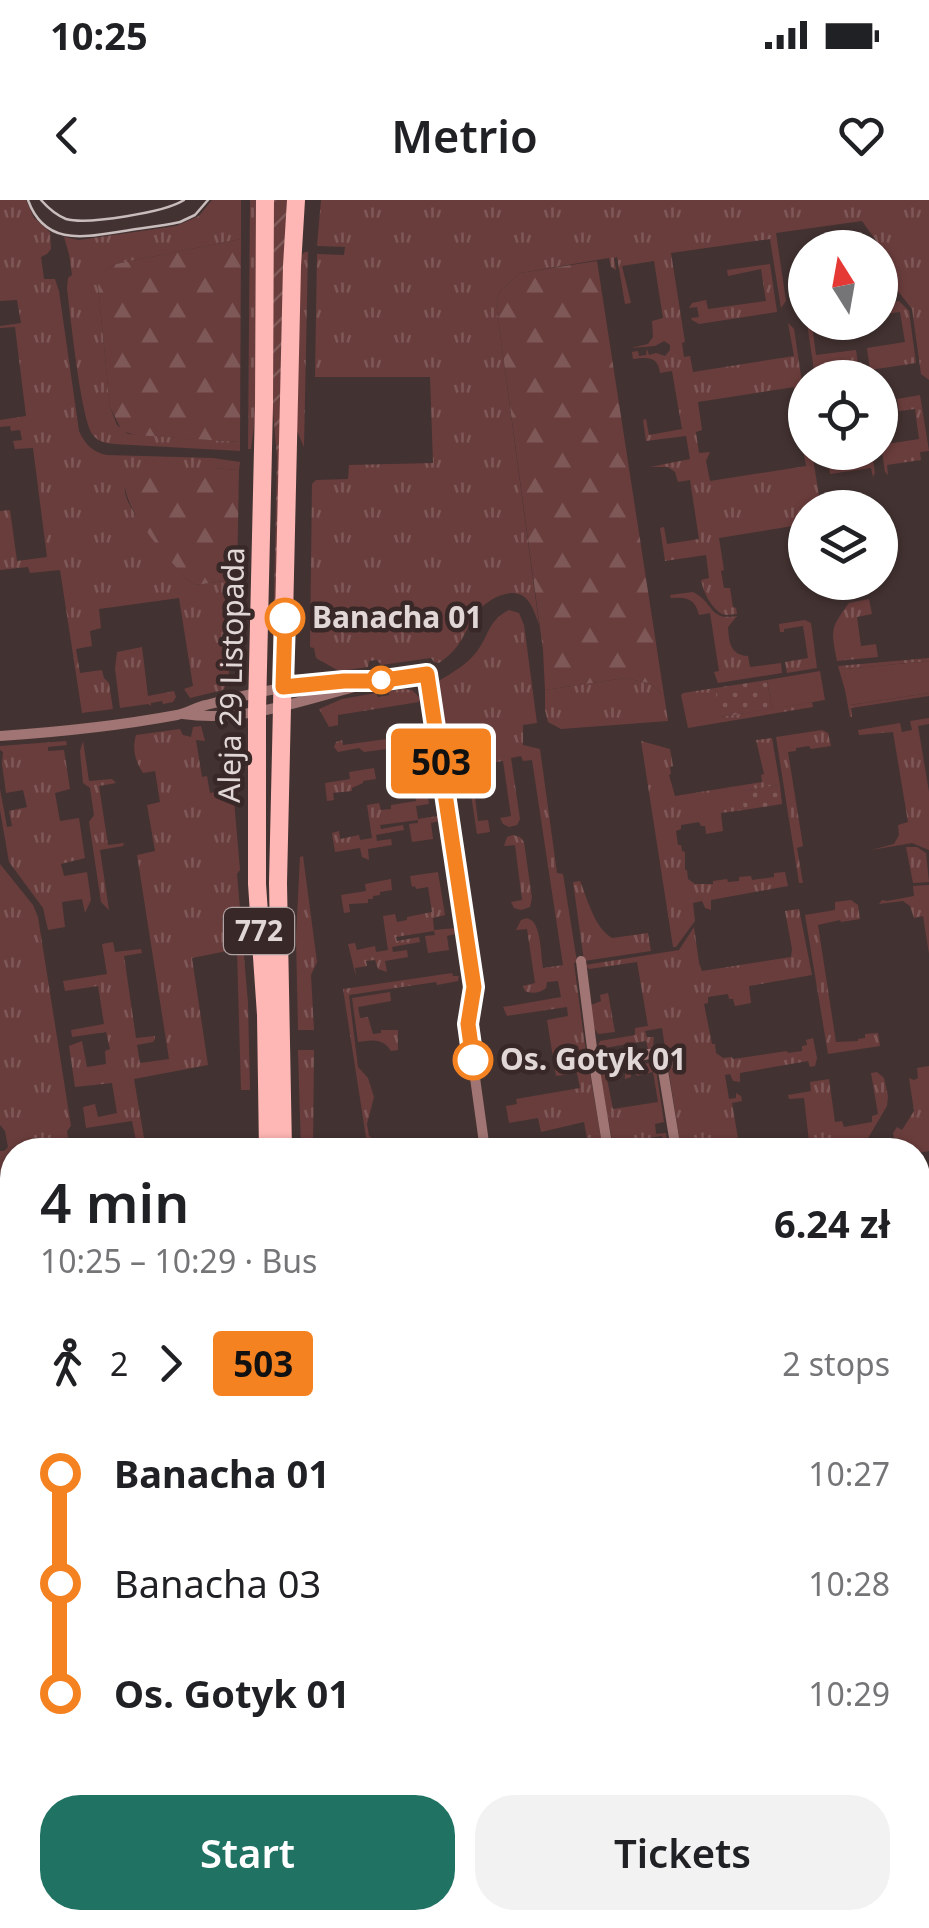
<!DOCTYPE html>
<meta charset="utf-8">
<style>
body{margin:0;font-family:"Noto Sans",sans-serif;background:#f2f2f2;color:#202124;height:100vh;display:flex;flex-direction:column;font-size:38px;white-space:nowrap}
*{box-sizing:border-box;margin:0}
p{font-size:32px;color:#757577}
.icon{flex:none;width:55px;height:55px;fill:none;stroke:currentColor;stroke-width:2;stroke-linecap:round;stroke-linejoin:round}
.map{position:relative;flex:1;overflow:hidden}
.sheet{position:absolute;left:0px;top:938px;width:930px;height:792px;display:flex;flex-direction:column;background:#fff;border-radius:40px 40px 0 0;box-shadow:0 2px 8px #0004}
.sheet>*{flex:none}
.badge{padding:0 20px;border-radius:8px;font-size:35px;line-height:65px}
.needle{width:65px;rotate:349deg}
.controls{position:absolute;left:788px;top:30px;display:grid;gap:20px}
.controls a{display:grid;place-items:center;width:110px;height:110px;border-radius:50%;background:#fff;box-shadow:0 2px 8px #0004;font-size:50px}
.map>.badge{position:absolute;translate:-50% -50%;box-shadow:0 0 0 5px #fff}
.legs{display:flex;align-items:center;gap:15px;height:110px;padding:0 40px;font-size:32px}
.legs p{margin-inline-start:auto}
.headline{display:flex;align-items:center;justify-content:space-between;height:170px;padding:0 40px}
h1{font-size:55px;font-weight:600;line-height:75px}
.cta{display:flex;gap:20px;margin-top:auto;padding:20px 40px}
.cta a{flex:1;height:115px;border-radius:40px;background:#207263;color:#fff;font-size:40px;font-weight:600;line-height:115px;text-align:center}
.cta a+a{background:#f2f2f2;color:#202124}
ul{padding:0 40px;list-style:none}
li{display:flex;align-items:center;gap:35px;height:110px;font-size:38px}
li i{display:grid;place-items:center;width:15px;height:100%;margin:0 12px;background:currentColor}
li i::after{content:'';width:25px;height:25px;margin:-12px;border:8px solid;border-radius:50%;background:#fff}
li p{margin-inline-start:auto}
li:first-child i{background:linear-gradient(#0000 50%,currentColor 0)}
li:last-child i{background:linear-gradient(currentColor 50%,#0000 0)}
.status{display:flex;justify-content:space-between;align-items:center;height:70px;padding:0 50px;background:#fff;direction:ltr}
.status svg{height:28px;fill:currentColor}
header{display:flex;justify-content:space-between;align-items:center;height:130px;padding:0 40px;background:#fff;font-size:45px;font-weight:600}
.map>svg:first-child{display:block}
.grass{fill:url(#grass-tufts)}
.forest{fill:url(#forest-firs)}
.park{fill:url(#park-dots)}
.garden{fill:url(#garden-furrows)}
.pitch{fill:#693d3c}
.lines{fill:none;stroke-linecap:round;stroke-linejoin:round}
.street{stroke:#a07573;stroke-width:10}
.secondary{stroke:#dc9795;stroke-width:15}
.primary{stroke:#feb7b4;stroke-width:18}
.tram{stroke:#c8bcbc;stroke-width:2.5}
.rail-casing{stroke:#c8bcbc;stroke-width:8}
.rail{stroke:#382827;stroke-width:4;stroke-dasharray:11;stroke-linecap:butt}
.line-1-casing{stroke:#fff;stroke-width:22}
.line-1{stroke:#f58220;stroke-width:15}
.stop-1-dot{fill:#fff;stroke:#f58220;stroke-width:5}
.labels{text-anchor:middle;stroke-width:9;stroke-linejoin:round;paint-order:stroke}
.shield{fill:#382827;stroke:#afa2a2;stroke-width:2.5}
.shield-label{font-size:28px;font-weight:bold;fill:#e2d7d7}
.stop-label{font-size:30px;font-weight:bold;fill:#e2d7d7;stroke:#382827;text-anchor:start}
.street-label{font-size:30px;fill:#e2d7d7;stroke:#382827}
</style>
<div class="status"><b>10:25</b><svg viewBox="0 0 49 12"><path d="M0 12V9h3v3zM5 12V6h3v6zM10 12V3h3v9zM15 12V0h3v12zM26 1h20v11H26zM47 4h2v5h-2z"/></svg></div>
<header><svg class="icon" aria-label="back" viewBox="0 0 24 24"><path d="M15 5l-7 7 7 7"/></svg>Metrio<svg class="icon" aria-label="heart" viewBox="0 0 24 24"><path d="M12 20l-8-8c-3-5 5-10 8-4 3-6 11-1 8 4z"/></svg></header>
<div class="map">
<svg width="929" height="1728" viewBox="0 0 929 1728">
<defs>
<pattern id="grass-tufts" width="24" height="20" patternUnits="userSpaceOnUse" patternTransform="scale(2.5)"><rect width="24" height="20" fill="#693d3c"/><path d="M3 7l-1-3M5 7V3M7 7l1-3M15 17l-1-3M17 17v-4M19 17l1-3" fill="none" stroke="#7e5857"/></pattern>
<pattern id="forest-firs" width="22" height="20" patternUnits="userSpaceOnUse" patternTransform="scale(2.5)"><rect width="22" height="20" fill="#693d3c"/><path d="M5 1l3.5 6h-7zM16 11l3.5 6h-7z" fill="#7e5857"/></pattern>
<pattern id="park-dots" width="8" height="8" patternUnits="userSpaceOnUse" patternTransform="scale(2.5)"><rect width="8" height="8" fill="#693d3c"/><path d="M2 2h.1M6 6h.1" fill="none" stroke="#7e5857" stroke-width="1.8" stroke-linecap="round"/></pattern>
<pattern id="garden-furrows" width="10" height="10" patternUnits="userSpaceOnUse" patternTransform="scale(2.5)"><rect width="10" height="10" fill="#693d3c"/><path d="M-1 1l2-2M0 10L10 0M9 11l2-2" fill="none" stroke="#7e5857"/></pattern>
</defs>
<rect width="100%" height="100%" fill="#423231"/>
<g class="grass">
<path d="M0 0H26L34 18 50 32 51 49 47 54 41 57 44 79H55L59 91 79 231C85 244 92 252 107 255L213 258 240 262 239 270 213 268H130C128 275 124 284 125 292 127 312 173 362 187 380L196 385 237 379 228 482 223 490 190 498 184 489 193 486 179 398 99 409 101 428 90 431 92 446 76 449 80 473 102 470 104 478 109 483 113 509 82 513 60 370 30 373 28 367 0 370V311L10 310 17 361 47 357 33 248 15 249 13 241 22 240 20 230 11 231 10 226 0 227V220L26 216 15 127 0 128V126L21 123 17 100 0 101Z"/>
<path d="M212 0H241V39L116 64C104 69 102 75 98 86L110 207 117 225 128 234 240 242V251L114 244C106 243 98 242 93 235 81 221 70 112 67 88L68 78 72 75 69 54 64 37 79 40 176 26 199 16Z"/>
<path d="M250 0H259L257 202 251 249H248Z"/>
<path d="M321 0H929V180L921 174 912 109 898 91 894 66 862 21 776 33 786 101 781 108 770 39 671 53 685 142 682 143 684 157 690 156 693 172 794 156 788 123 794 129 805 202V217L795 222 797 206 794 187 698 202 702 230 696 232 699 253 710 252 706 261 710 281 806 266 800 232H805V252L812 253 821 307 805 308V324L719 338 724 370 721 371 724 388H730L733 407 736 408 737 414C733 414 726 416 722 414 711 408 703 391 701 380L709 378 706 355 665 361 660 328 664 327 667 344 699 339 690 280 678 282 675 272 668 267H650L690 259 686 236 646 241 643 220 646 219 649 235 682 229 672 171 660 173C658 156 648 157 633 159L632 152 638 151 639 156 646 155 647 149 649 155 656 153 665 156 670 150V145L664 141 655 146 631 148 648 144 653 137 652 121 663 118 654 61 622 66 631 103 625 104 617 57 614 58 616 70 611 67 609 58 520 73 500 91 496 103 539 424C536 417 534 409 529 402 516 383 487 398 477 413 462 434 463 447 439 463L434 462 431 458 381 465 377 460 369 461 368 467 339 471 316 458 314 448 310 447 312 284 316 280 348 279 349 265 433 263 430 177H315L317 54 344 55 345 47 317 46Z"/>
<path d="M305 52H308L304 247 297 231 299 57Z"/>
<path d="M770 64 777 112 699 124 692 120 691 118 699 117 697 107 689 108 692 103 706 100 708 109 766 101 761 69 728 76 727 70Z"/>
<path d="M899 101 909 111 916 163 870 170 867 148 905 142 900 112 885 114 883 103Z"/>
<path d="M807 123H828L812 125 816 155 856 150 859 171 815 177Z"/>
<path d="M920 195 929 251 920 252 921 260 887 265 888 275 885 272 881 245 919 239 915 209 899 211 897 199Z"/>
<path d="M827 253H872L875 273 873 277 871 268 830 274Z"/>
<path d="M693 392C715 403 708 421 737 416L728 427C729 442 730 455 748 456L750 467 781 463 782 473 718 483 714 472 719 471 710 413 699 415C695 398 686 397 671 398L670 395Z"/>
<path d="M869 399 872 414 857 417 861 446 876 444 878 457 837 461C831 429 830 429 849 403Z"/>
<path d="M509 410 519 413 524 425 537 523 523 525V545L540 549 557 673 563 674 577 762 574 763 584 838 603 950H589L584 922 541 932 538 918 509 923 506 906 517 904 516 899 580 888 577 873 556 876 547 820 568 816 567 807 507 816 503 807 561 797 558 781 547 782 546 788C541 793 531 794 525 791L523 786 535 783 527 729 516 730 521 720C524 719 527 718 529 719 541 722 541 757 543 768L563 765 532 560 523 561 521 556 511 558 520 619 517 625 509 627 503 624 500 618 511 616 503 561 471 566 478 621 488 620 490 632 477 634 466 562 480 559C479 547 485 544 494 536L464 553 475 552 476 556 459 559 456 544 444 546 437 482C452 473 468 464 478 450 490 433 488 421 509 410Z"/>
<path d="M805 420 811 423 817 468 787 473 785 462 808 458 803 426 784 429V432H780L779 424Z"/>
<path d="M142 447 148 496 174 491 176 497 173 502 163 504 162 501 151 503V506L148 504 120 508 115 469 117 452Z"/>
<path d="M929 458V461L845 469 851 505 929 493V496L851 508 852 517H850L845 490 838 466Z"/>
<path d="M625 478 649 483 664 495 668 521 561 529 548 522 545 510V490Z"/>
<path d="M715 488 721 517 812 502 813 507 688 528 681 495 683 493Z"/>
<path d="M404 489 412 490 420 498 419 502 338 515V525L329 527 319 509 342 499 376 493 378 497 389 495V491Z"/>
<path d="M929 518V524L918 526 929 592V650L912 643 871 650 894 644 899 635 898 625 908 622 893 532 859 535 858 530 900 523 902 532 912 530 910 521Z"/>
<path d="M201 526 205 541 196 540 202 577 207 576 210 593 227 590 223 566V545L230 553 240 670 237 674 248 803 250 890H241L236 715 222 718 227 751 192 758 208 865 134 879 146 950H138L132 921 86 928 83 907 95 904 98 917 117 913 112 883 75 887 69 846 82 841 87 867 106 864 105 851 110 849 106 832 72 837 71 830 104 824 98 786 65 791 63 781 107 774 102 744 113 742 115 752 141 749 142 753 124 756 136 838 155 836V839L153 842 137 845 140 863 169 859 137 655 155 651 147 605 160 602 155 571 143 573C135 561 132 549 136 535L180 529 183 535 191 537 193 527Z"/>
<path d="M822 530 828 533 831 546 811 549 809 546 796 548V551L788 552 803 646 797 648 803 683H799L776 537Z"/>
<path d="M423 534 428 538 424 544 364 552 359 548 338 552 334 547 336 542 342 540 343 545Z"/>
<path d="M772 538 780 585 742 591 744 610 721 613 723 631 706 634 705 626H701L699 622 681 625V629L676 631 678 645H681L682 651 685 652V670H687L688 679 695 684H713V681L727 679 728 682 739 681V677L751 676 752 680 774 677V673L785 672 788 686 711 700V710L705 708 702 701 693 703 695 721 676 747H673L641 541 670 549 673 566 670 567 671 574 669 575 675 596 762 582 761 575 764 574 756 540Z"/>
<path d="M66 541 67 545 48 547V551L64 550 70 589 55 593 60 621 79 618 85 658 61 664 64 676 87 672 91 700 85 713 82 699 62 702 65 727 48 730 43 708 9 662 0 610V589L7 627 12 626 9 611 27 607 23 590 6 593 2 564 3 552 0 550V546Z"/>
<path d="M83 541 89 581 112 579 116 583 99 586 108 645 124 643 123 646 100 650 109 710 101 702 89 622 94 615 90 588 83 583 80 551Z"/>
<path d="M422 561 429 604 416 606 418 619 438 616 444 620 431 623 433 639 412 642 409 624 418 623V620L380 625 381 629 403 625 404 630 376 635 377 641 391 639 392 645 368 649 369 660 362 657 360 648 335 652 332 633 339 631 340 639 359 635 360 640 372 638 367 605 379 603 381 610 391 609V605L416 601 412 576 400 578 399 575 396 576 394 565Z"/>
<path d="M374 568 376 579 363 581V583L352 588V591L333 593 334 600 327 601 325 583 350 579 349 572Z"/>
<path d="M513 635 520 637 524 642 532 698 530 707 521 710 514 708 511 702 522 700 515 645 504 646 507 637Z"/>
<path d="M906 647H917L926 653 929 682 913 683Z"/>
<path d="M303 656 317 762 311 775 314 830H298L296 737 300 657Z"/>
<path d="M0 664 33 705 38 717 71 926 67 931 69 945 57 947 55 940 33 944V950H12V1039L7 1035H0V1026L9 1029 12 1024 0 1004V987L5 986 6 981 0 973V951H4L8 947 5 931 0 925Z"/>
<path d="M438 672 445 715 433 718 434 730 456 728 460 733 447 736 449 750 428 753 425 736 435 735 434 731 396 737 397 741 419 737 420 742 392 747 393 752 407 750 408 757 385 761 387 772 378 769 375 760 366 761 367 766 355 768 356 777 348 744 355 743 357 750 375 746 376 752 388 750 383 716 395 714 397 722 407 720V717L432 712 428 687 416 689 415 686 412 687 410 676Z"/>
<path d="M391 679 392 690 380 692V695L373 696V699H368V703L349 704 350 712 344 713 341 695 366 691 365 684Z"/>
<path d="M580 681C588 700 594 727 612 738L648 733 651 751 584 761 573 682Z"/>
<path d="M929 685V754L923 716 914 718 910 706 903 701 879 704 882 700 887 701 914 696 913 686Z"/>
<path d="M851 700 858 705 860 719 841 722 840 720 818 725 836 842 858 841V839L865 838V834L878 833 880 846 828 854 805 715 835 710V702Z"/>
<path d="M799 709 812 775 749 786 751 803 735 806 733 799H729L728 794 708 797V803L704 804 712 844H715L716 853 723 858 732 857 733 859 787 851 788 853 802 851V846L807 845 806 840 813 838 817 858 815 866 810 867 808 861 740 873V882L733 881 730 874 725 875 729 899 736 898V893L741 896 742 901 732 903 740 950H681L662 828 645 831 647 837H654L653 847 648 849 646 841 604 848V857L598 855 596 850 600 841 635 835V828L648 826 637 762 589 769 585 765 679 750 694 727 699 763 702 771 791 757 792 749 785 711Z"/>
<path d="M452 773 453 776H459L458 781 437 785 436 782 349 795 358 867 368 878 374 897 367 924 369 936 382 945 391 944 397 940 405 950H368L343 789Z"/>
<path d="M390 792 391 801 358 807 360 818 368 817 373 834 381 833V830H398V850L391 851C383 838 372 840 358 842L352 798Z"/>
<path d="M608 793 615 832 598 834 594 828 591 805 601 801 600 795Z"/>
<path d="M298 850H314L313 950H301Z"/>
<path d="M649 863 656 869 664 922 655 924 656 934 666 933 667 943 664 945 662 936 626 942 627 950H614L600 876 605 870 618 869 619 877 607 879 613 909 658 902 653 872 637 876 636 872 631 873V877L625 879V867Z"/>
<path d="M929 866V951L918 953V950H896L893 933 897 927 902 930 914 911 909 878 914 880 918 878 917 868Z"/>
<path d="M877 872 884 878 888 896 887 906 861 950H810L804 898 789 899 788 895 811 891 810 882 829 879 835 922 842 921 844 927 872 922V916L878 914 871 873Z"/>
<path d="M918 1107 923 1143H929V1262L928 1259 918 1260V1248L928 1246 923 1214 918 1215V1201L921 1200 918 1176Z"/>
<path d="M416 1718H701L692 1728H418Z"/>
</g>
<g class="forest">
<path d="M241 39 240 242 135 235 122 231 110 207 98 86C101 75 104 69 116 64Z"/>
<path d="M597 61 664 495 649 483 625 478 545 490 543 450 496 103 500 91 520 73Z"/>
<path d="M130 268H213L239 270 237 379 196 385 187 380C165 353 118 308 125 272Z"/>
<path d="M929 1362V1438L918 1428V1375Z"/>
<path d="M12 1714V1718H154L108 1728H0V1716Z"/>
</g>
<g class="park">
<path d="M767 480 772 509 720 517 715 488Z"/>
<path d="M780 585 782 604 744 610 741 591Z"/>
</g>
<path class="garden" d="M274 0H288L276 445H273L277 257 272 199Z"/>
<g class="pitch">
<path d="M929 461V493L850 505 844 469Z"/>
<path d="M820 471 825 500 772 509 767 480Z"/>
</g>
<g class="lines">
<g class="street">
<path d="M183 514C248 524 312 496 374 482 391 478 409 477 427 474L473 787 468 827 485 950"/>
<path d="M0 536C59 532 118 526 177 515 187 513 196 507 206 505 256 492 306 481 358 481"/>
<path d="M581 761 594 864"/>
<path d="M608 950 594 864 660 852 676 950"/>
<path d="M918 1365 929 1353"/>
</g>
<path class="secondary" d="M0 1350 12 1348"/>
<g class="primary">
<path d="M265 0 264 205 257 511V684L266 815 268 950"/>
<path d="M283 950 278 683 292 66 296 0"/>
<path d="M253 1728V1718"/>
<path d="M268 1728V1718"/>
</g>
<g class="tram">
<path d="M28 0C45 47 85 37 124 31 143 28 162 26 180 22L195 15 208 0"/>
<path d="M41 0C48 8 56 15 66 19 88 25 166 12 184 0"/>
</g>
<defs>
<g id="rail">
<path d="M918 1482 929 1469"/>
<path d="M0 1703 12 1701"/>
<path d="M699 1728 708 1718"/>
</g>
</defs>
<use href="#rail" class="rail-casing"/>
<use href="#rail" class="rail"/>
</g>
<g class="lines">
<defs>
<path id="line-1" d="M285 418 283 487 344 481H378L427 474 474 787 468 824 473 860"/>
</defs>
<use href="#line-1" class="line-1-casing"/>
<use href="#line-1" class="line-1"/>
</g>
<g class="stop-1-dot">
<circle cx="285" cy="418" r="18"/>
<circle cx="381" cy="480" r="12"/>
<circle cx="473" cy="860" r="18"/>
</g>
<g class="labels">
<rect class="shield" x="224" y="708" width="70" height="46" rx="8"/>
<g class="shield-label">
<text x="259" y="741">772</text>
</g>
<g class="stop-label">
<text x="312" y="428">Banacha 01</text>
<text x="500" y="870">Os. Gotyk 01</text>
</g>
<g class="street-label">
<text transform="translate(232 475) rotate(-89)" y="10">Aleja 29 Listopada</text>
</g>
</g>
</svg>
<div class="controls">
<a><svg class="needle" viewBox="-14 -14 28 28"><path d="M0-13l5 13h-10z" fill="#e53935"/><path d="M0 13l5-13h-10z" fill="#757577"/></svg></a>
<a><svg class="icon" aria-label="locate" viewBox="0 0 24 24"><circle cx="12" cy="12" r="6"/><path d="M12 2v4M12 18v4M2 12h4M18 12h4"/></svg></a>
<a><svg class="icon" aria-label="layers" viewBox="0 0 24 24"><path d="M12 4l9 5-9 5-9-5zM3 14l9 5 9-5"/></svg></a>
</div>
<b class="badge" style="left:441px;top:561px;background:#f58220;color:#111">503</b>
<section class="sheet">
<div class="headline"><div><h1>4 min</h1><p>10:25 – 10:29 · Bus</p></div><b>6.24 zł</b></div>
<div class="legs"><svg class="icon" aria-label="walk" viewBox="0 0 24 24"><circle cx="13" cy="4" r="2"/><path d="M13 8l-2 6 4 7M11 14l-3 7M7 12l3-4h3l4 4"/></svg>2<svg class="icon" aria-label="forward" viewBox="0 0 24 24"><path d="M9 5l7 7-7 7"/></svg><b class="badge" style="background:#f58220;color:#111">503</b><p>2 stops</p></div>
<ul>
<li><i style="color:#f58220"></i><b>Banacha 01</b><p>10:27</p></li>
<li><i style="color:#f58220"></i><span>Banacha 03</span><p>10:28</p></li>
<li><i style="color:#f58220"></i><b>Os. Gotyk 01</b><p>10:29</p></li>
</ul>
<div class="cta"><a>Start</a><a>Tickets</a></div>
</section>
</div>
